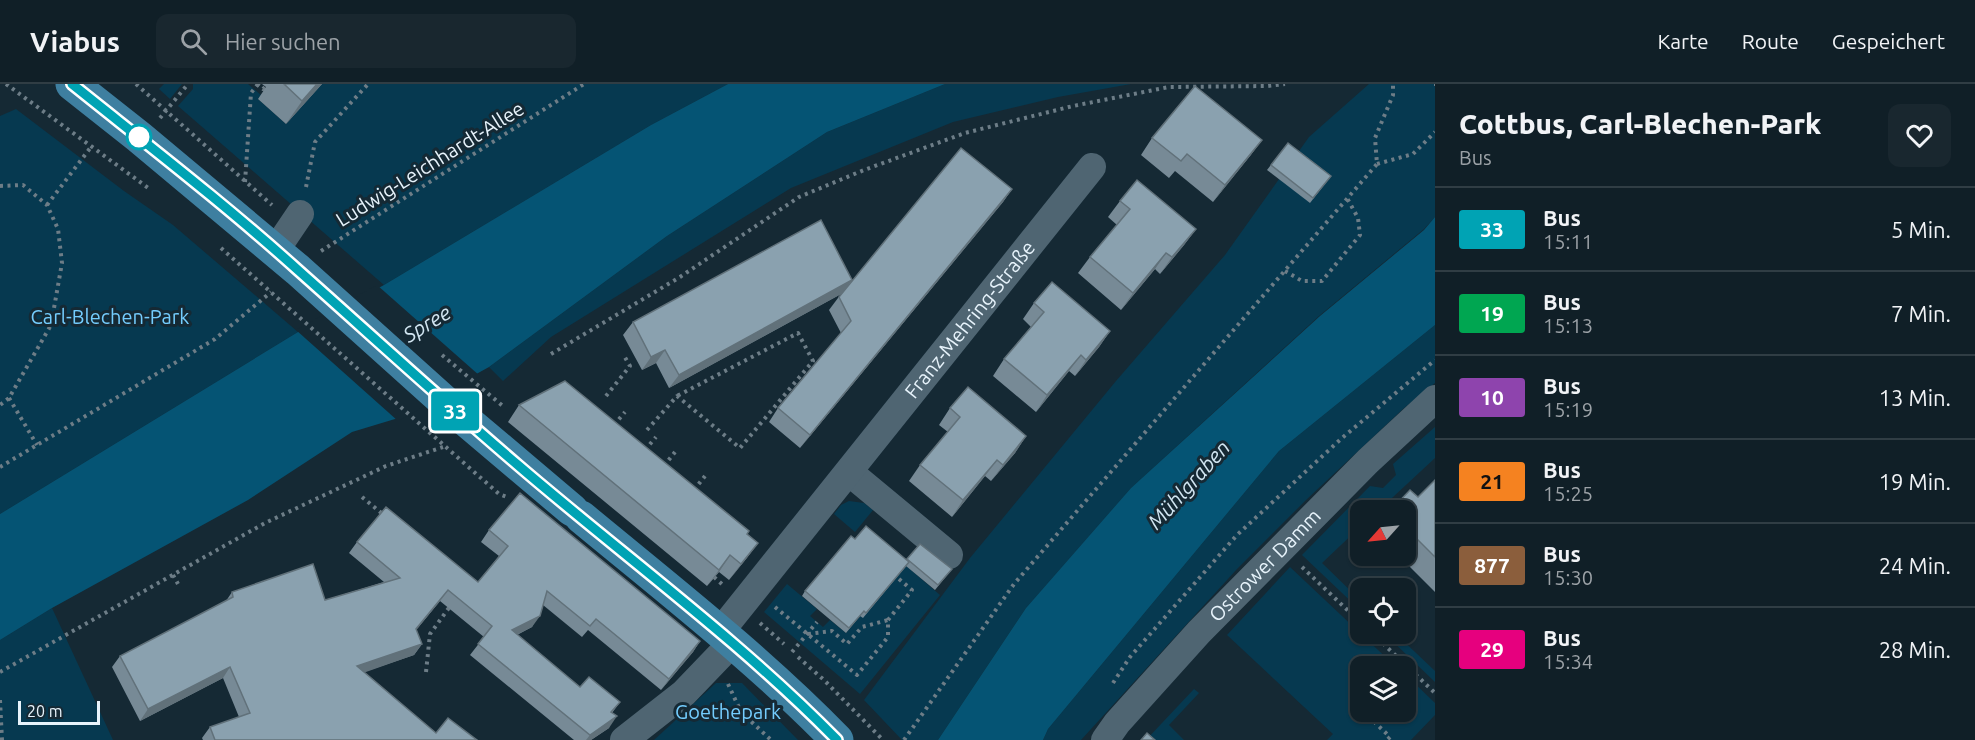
<!DOCTYPE html>
<html lang="de">
<meta charset="utf-8">
<style>
body{margin:0;font-family:Ubuntu,sans-serif;background:#19272f;color:#f1f3f6;height:100vh;display:flex;flex-direction:column;font-size:22px;white-space:nowrap}
*{box-sizing:border-box;margin:0}
p{font-size:20px;color:#9ca2a7}
.icon{flex:none;width:33px;height:33px;fill:none;stroke:currentColor;stroke-width:2;stroke-linecap:round;stroke-linejoin:round}
.map{position:relative;flex:1;overflow:hidden}
.drawer{display:flex;flex-direction:column;background:#101f27;width:540px}
.drawer>*{flex:none}
.badge{padding:0 12px;border-radius:4px;font-size:21px;line-height:39px}
.needle{width:39px;rotate:243deg}
.fabs{position:absolute;left:1350px;top:416px;display:grid;gap:12px}
.fabs a{display:grid;place-items:center;width:66px;height:66px;border-radius:12px;background:#101f27;box-shadow:0 2px 4px #0004,0 0 0 2px #303d44;font-size:30px}
.scale{position:absolute;left:18px;bottom:15px;width:82px;box-sizing:border-box;padding-left:6px;border:3px solid #e7f3fb;border-top:0;font-size:16px;line-height:21px;white-space:nowrap;color:#e7f3fb;-webkit-text-stroke:4px #152934;paint-order:stroke}
.map>.badge{position:absolute;translate:-50% -50%;box-shadow:0 0 0 3px #fff}
.round{display:grid;place-items:center;flex:none;width:63px;height:63px;border-radius:12px;background:#19272f}
.summary{display:flex;align-items:center;justify-content:space-between;height:102px;padding:0 24px}
h1{font-size:28px;font-weight:800;line-height:45px}
ul{padding:0;list-style:none}
li{display:flex;align-items:center;gap:18px;height:84px;padding:0 24px;border-top:2px solid #303d44}
li div{flex:1}
li b{display:block;font-size:22px}
li em{font-style:normal}
li .badge{min-width:66px;font-weight:700;text-align:center}
header{display:flex;align-items:center;gap:36px;box-sizing:border-box;height:84px;padding:0 30px;background:#101f27;border-bottom:2px solid #303d44}
header strong{font-size:28px}
nav{display:flex;gap:33px;margin-inline-start:auto;font-size:21px}
.search{width:420px;height:54px;background:#19272f;display:flex;align-items:center;gap:15px;box-sizing:border-box;padding:0 21px;border-radius:12px;color:#9ca2a7;font-size:22px}
main{display:flex;flex:1;min-height:0}
.map>svg:first-child{display:block}
.green{fill:#063950}
.water{fill:#055474}
.pier{fill:#152934}
.lines{fill:none;stroke-linecap:round;stroke-linejoin:round}
.path{stroke:#6d7d87;stroke-width:4;stroke-dasharray:3 4.5;stroke-linecap:butt}
.minor{stroke:#4f6572;stroke-width:28}
.major{stroke:#3e7fa0;stroke-width:33}
.wall{fill:#778a96}
.shaded-wall{fill:#61717a}
.building{fill:#8aa1af;stroke:#61717a;stroke-width:1.5}
.line-casing{stroke:#fff;stroke-width:14}
.line{stroke:#00a3b4;stroke-width:9}
.stop-dot{fill:#fff;stroke:#00a3b4;stroke-width:3}
.labels{text-anchor:middle;stroke-width:6;stroke-linejoin:round;paint-order:stroke}
.street-label{font-size:20px;fill:#e7f3fb;stroke:#152934}
.park-label{font-size:20px;fill:#74cdfe;stroke:#152934}
.water-label{font-size:21px;font-style:italic;fill:#d2e6f2;stroke:#152934}
</style>
<header>
<strong>Viabus</strong>
<div class="search"><svg class="icon" aria-label="search" viewBox="0 0 24 24"><circle cx="10" cy="10" r="6"/><path d="M15 15l6 6"/></svg>Hier suchen</div>
<nav><a>Karte</a><a>Route</a><a>Gespeichert</a></nav>
</header>
<main>
<div class="map">
<svg width="1435" height="656" viewBox="0 0 1435 656">
<rect width="100%" height="100%" fill="#152934"/>
<g class="green">
<path d="M164 0H182L170 15 159 5Z"/>
<path d="M193 0H248L261 11 258 15 286 40 322 0H728L651 41 384 201 178 22 193 5Z"/>
<path d="M945 0H1131L1058 13 953 38 791 104 551 253 503 297 489 283 667 152 827 48Z"/>
<path d="M1369 0H1435V133L1424 145 1319 232 1131 404 1026 524 938 656H902L864 616 970 474 1116 297 1225 171 1309 53Z"/>
<path d="M16 25 124 107 173 141 298 248 0 430V32Z"/>
<path d="M1435 241V299L1403 325 1306 416 1237 485 1081 656H1043L1048 645 1279 367Z"/>
<path d="M1435 343V374L1379 426H1360V443L1322 479 1360 516V526L1302 471 1370 402 1383 404 1396 391 1393 380Z"/>
<path d="M849 417 864 419 873 426 855 448 834 430 841 421Z"/>
<path d="M904 480 940 511 860 610 764 528 787 500 817 525 810 532 823 543 830 536 846 549Z"/>
<path d="M1290 483 1395 582H1360V627H1406V591L1435 619V631L1411 656H1327L1333 650 1227 551Z"/>
<path d="M52 524 113 656H0V556Z"/>
<path d="M1384 549H1395L1435 587V598Z"/>
<path d="M716 599H742L798 656H654Z"/>
<path d="M1194 605 1199 609 1169 641 1184 656H1146Z"/>
</g>
<g class="water">
<path d="M728 0H945L827 48 667 152 489 283 395 335 352 348 248 416 52 524 0 556V430L298 248 384 201 651 41Z"/>
<path d="M1435 133V241L1279 367 1048 645 1043 656H938L1026 524 1131 404 1320 232 1424 146Z"/>
</g>
<path class="pier" d="M377 201 480 292 398 337 296 246Z"/>
<g class="lines">
<g class="path">
<path d="M6 0 151 106"/>
<path d="M136 0 272 121"/>
<path d="M257 0 263 5 265 3"/>
<path d="M1434 0H1435"/>
<path d="M160 34 188 0"/>
<path d="M1377 80 1413 70 1435 48"/>
<path d="M245 98 251 9 258 0"/>
<path d="M0 102 23 101 47 121 58 145 62 179 51 241 9 314 0 321"/>
<path d="M306 103 315 58 368 0"/>
<path d="M47 121 91 63"/>
<path d="M221 164 499 410 507 413"/>
<path d="M321 167 584 0"/>
<path d="M1285 187 1302 197H1322L1360 151 1358 134 1347 114"/>
<path d="M551 270 680 193 799 113 864 86 965 49 1073 22 1169 3 1268 2 1285 0"/>
<path d="M442 271 504 323"/>
<path d="M606 312 630 282 623 270"/>
<path d="M9 314 37 361"/>
<path d="M614 341 625 328"/>
<path d="M647 346 677 312 740 364 813 277 798 249 677 312"/>
<path d="M645 366 656 353"/>
<path d="M664 382 675 368"/>
<path d="M0 383 215 255 271 208"/>
<path d="M694 406 705 392"/>
<path d="M362 413 385 432"/>
<path d="M1302 483 1360 538"/>
<path d="M173 491 178 500"/>
<path d="M714 493 723 501"/>
<path d="M775 523 857 591 888 553V536L912 506 893 490"/>
<path d="M760 539 784 560"/>
<path d="M1372 549 1435 609"/>
<path d="M808 550 832 547 847 560 862 543 888 536"/>
<path d="M792 568 817 538"/>
<path d="M798 573 824 596 883 656"/>
<path d="M0 588 265 439 386 382 443 363"/>
<path d="M426 588 430 550 451 521"/>
<path d="M1113 599 1130 573 1237 451 1342 354 1435 276"/>
<path d="M728 600 741 628 771 656"/>
<path d="M0 616 2 656"/>
<path d="M1363 627 1390 653 1387 656"/>
<path d="M904 656 1014 500 1377 80 1375 54 1393 11V0"/>
</g>
<g class="minor">
<path d="M275 167 300 130"/>
<path d="M849 388 949 471"/>
<path id="s1" d="M720 548 1092 83"/>
<path d="M624 656 684 609 732 559"/>
<path id="s2" d="M1105 656 1117 639 1199 548 1368 377 1435 315"/>
</g>
<g class="major">
<path d="M72 0 139 53 298 186 456 328 572 426"/>
<path d="M581 433C668 505 758 575 837 656"/>
</g>
</g>
<g class="wall">
<path d="M262 0H322L286 40 258 15 266 3Z"/>
<path d="M1152 54 1262 56 1250 72 1213 118 1175 87 1169 94 1141 71Z"/>
<path d="M1288 59 1331 92 1310 119 1267 86Z"/>
<path d="M1012 105 1003 118 800 364 769 338 778 324 841 249 829 226 841 210 669 304 656 279 642 286 623 251 633 238 852 196Z"/>
<path d="M1120 117 1196 145 1184 161 1160 190 1155 185 1121 226 1078 189 1090 173 1117 141 1108 133Z"/>
<path d="M1034 219 1110 247 1099 263 1075 292 1069 287 1036 328 993 292 1004 275 1031 243 1023 235Z"/>
<path d="M519 321 747 450 758 459 746 475 729 496 719 488 707 502 508 338Z"/>
<path d="M950 324 1026 352 1015 369 991 397 985 392 952 433 909 397 920 381 948 348 939 341Z"/>
<path d="M1435 396V508L1398 471H1406V426Z"/>
<path d="M489 446 700 557 693 568 661 606 588 546 582 553 543 521 532 543 517 551 580 603 620 618 612 629 609 644 591 656H574L470 571 484 553 440 517 416 546 422 560 414 571 364 588 436 649 477 656H203L202 654 210 643 239 633 223 594 140 637 112 583 120 572 226 517 232 508 325 516 384 498 349 469 357 458 478 498 499 472 481 458Z"/>
<path d="M855 455 907 476 920 460 948 490 935 506 906 482 863 534 860 532 846 549 802 512 805 507Z"/>
</g>
<g class="shaded-wall">
<path d="M317 0H322L286 40 302 17Z"/>
<path d="M1262 56 1250 72 1213 118 1225 101Z"/>
<path d="M1012 105 1003 118 800 364 810 351Z"/>
<path d="M1196 145 1184 161 1160 190 1172 173Z"/>
<path d="M1166 169 1155 185 1121 226 1133 209Z"/>
<path d="M852 196 843 209 669 304 679 291Z"/>
<path d="M1110 247 1099 263 1075 292 1086 276Z"/>
<path d="M665 266 656 279 642 286 651 273Z"/>
<path d="M1081 271 1069 287 1036 328 1047 311Z"/>
<path d="M1026 352 1015 369 991 397 1003 381Z"/>
<path d="M997 376 985 392 952 433 963 416Z"/>
<path d="M758 459 746 475 729 496 741 480Z"/>
<path d="M730 471 719 488 707 502 719 486Z"/>
<path d="M448 506 440 517 408 556 416 545Z"/>
<path d="M540 532 532 543 504 557 512 546Z"/>
<path d="M700 557 693 568 661 606 669 595Z"/>
<path d="M422 560 414 571 349 594 357 582Z"/>
<path d="M230 583 223 594 140 637 148 625Z"/>
<path d="M617 632 609 644 591 656H586L590 651Z"/>
</g>
<g class="building">
<path d="M284 0H317L302 17Z"/>
<path d="M1195 2 1262 56 1225 101 1187 70 1181 77 1152 54Z"/>
<path d="M1288 59 1331 92 1313 114 1271 81Z"/>
<path d="M961 64 1012 105 810 351 778 324 851 237 839 213Z"/>
<path d="M1137 96 1196 145 1172 173 1166 169 1133 209 1090 173 1130 125 1120 117Z"/>
<path d="M821 136 852 196 679 291 665 266 651 273 633 238Z"/>
<path d="M1052 198 1110 247 1086 276 1081 271 1047 311 1004 275 1044 228 1034 219Z"/>
<path d="M565 297 749 447 747 450 758 459 741 480 730 471 719 486 519 321Z"/>
<path d="M968 303 1026 352 1003 381 997 376 963 416 920 381 960 333 950 324Z"/>
<path d="M1435 396V473L1406 444V426H1391L1410 406 1418 413Z"/>
<path d="M520 409 700 557 669 595 596 535 590 542 547 507 540 532 512 546 580 603 589 593 620 618 611 628 617 632 590 651 478 560 492 542 448 506 416 545 422 560 357 582 436 649 448 634 477 656H215L210 643 250 629 230 583 148 625 120 572 233 513 232 508 313 480 325 516 400 494 357 458 386 423 478 498 508 462 489 446Z"/>
<path d="M866 442 909 478 866 529 864 527 849 544 805 507 851 452 855 455Z"/>
<path d="M920 460 952 485 938 501 907 475Z"/>
<path d="M1147 649 1155 656H1141Z"/>
</g>
<g class="lines">
<defs>
<path id="line" d="M72 0C148 61 226 121 299 187 372 252 444 318 519 382 625 473 739 556 837 656"/>
</defs>
<use href="#line" class="line-casing"/>
<use href="#line" class="line"/>
</g>
<circle class="stop-dot" cx="139" cy="53" r="12"/>
<g class="labels">
<g class="street-label">
<text transform="translate(430 80) rotate(-32)" y="7">Ludwig-Leichhardt-Allee</text>
<text dy="7" stroke="none"><textPath href="#s1" startOffset="400">Franz-Mehring-Straße</textPath></text>
<text dy="7" stroke="none"><textPath href="#s2" startOffset="237">Ostrower Damm</textPath></text>
</g>
<g class="park-label">
<text x="110" y="240">Carl-Blechen-Park</text>
<text x="728" y="635">Goethepark</text>
</g>
<g class="water-label">
<text transform="translate(427 240) rotate(-31)" y="7">Spree</text>
<text transform="translate(1189 401) rotate(-48)" y="7">Mühlgraben</text>
</g>
</g>
</svg>
<div class="fabs">
<a><svg class="needle" viewBox="-14 -14 28 28"><path d="M0-13l5 13h-10z" fill="#e53935"/><path d="M0 13l5-13h-10z" fill="#9ca2a7"/></svg></a>
<a><svg class="icon" aria-label="locate" viewBox="0 0 24 24"><circle cx="12" cy="12" r="6"/><path d="M12 2v4M12 18v4M2 12h4M18 12h4"/></svg></a>
<a><svg class="icon" aria-label="layers" viewBox="0 0 24 24"><path d="M12 4l9 5-9 5-9-5zM3 14l9 5 9-5"/></svg></a>
</div>
<div class="scale">20 m</div>
<b class="badge" style="left:455px;top:327px;background:#00a3b4;color:#fff">33</b>
</div>
<section class="drawer">
<div class="summary"><div><h1>Cottbus, Carl-Blechen-Park</h1><p>Bus</p></div><a class="round"><svg class="icon" aria-label="heart" viewBox="0 0 24 24"><path d="M12 20l-8-8c-3-5 5-10 8-4 3-6 11-1 8 4z"/></svg></a></div>
<ul>
<li><span class="badge" style="background:#00a3b4;color:#fff">33</span><div><b>Bus</b><p>15:11</p></div><em>5 Min.</em></li>
<li><span class="badge" style="background:#00a651;color:#fff">19</span><div><b>Bus</b><p>15:13</p></div><em>7 Min.</em></li>
<li><span class="badge" style="background:#8e44ad;color:#fff">10</span><div><b>Bus</b><p>15:19</p></div><em>13 Min.</em></li>
<li><span class="badge" style="background:#f58220;color:#111">21</span><div><b>Bus</b><p>15:25</p></div><em>19 Min.</em></li>
<li><span class="badge" style="background:#8b5e3c;color:#fff">877</span><div><b>Bus</b><p>15:30</p></div><em>24 Min.</em></li>
<li><span class="badge" style="background:#e6007e;color:#fff">29</span><div><b>Bus</b><p>15:34</p></div><em>28 Min.</em></li>
</ul>
</section>
</main>
